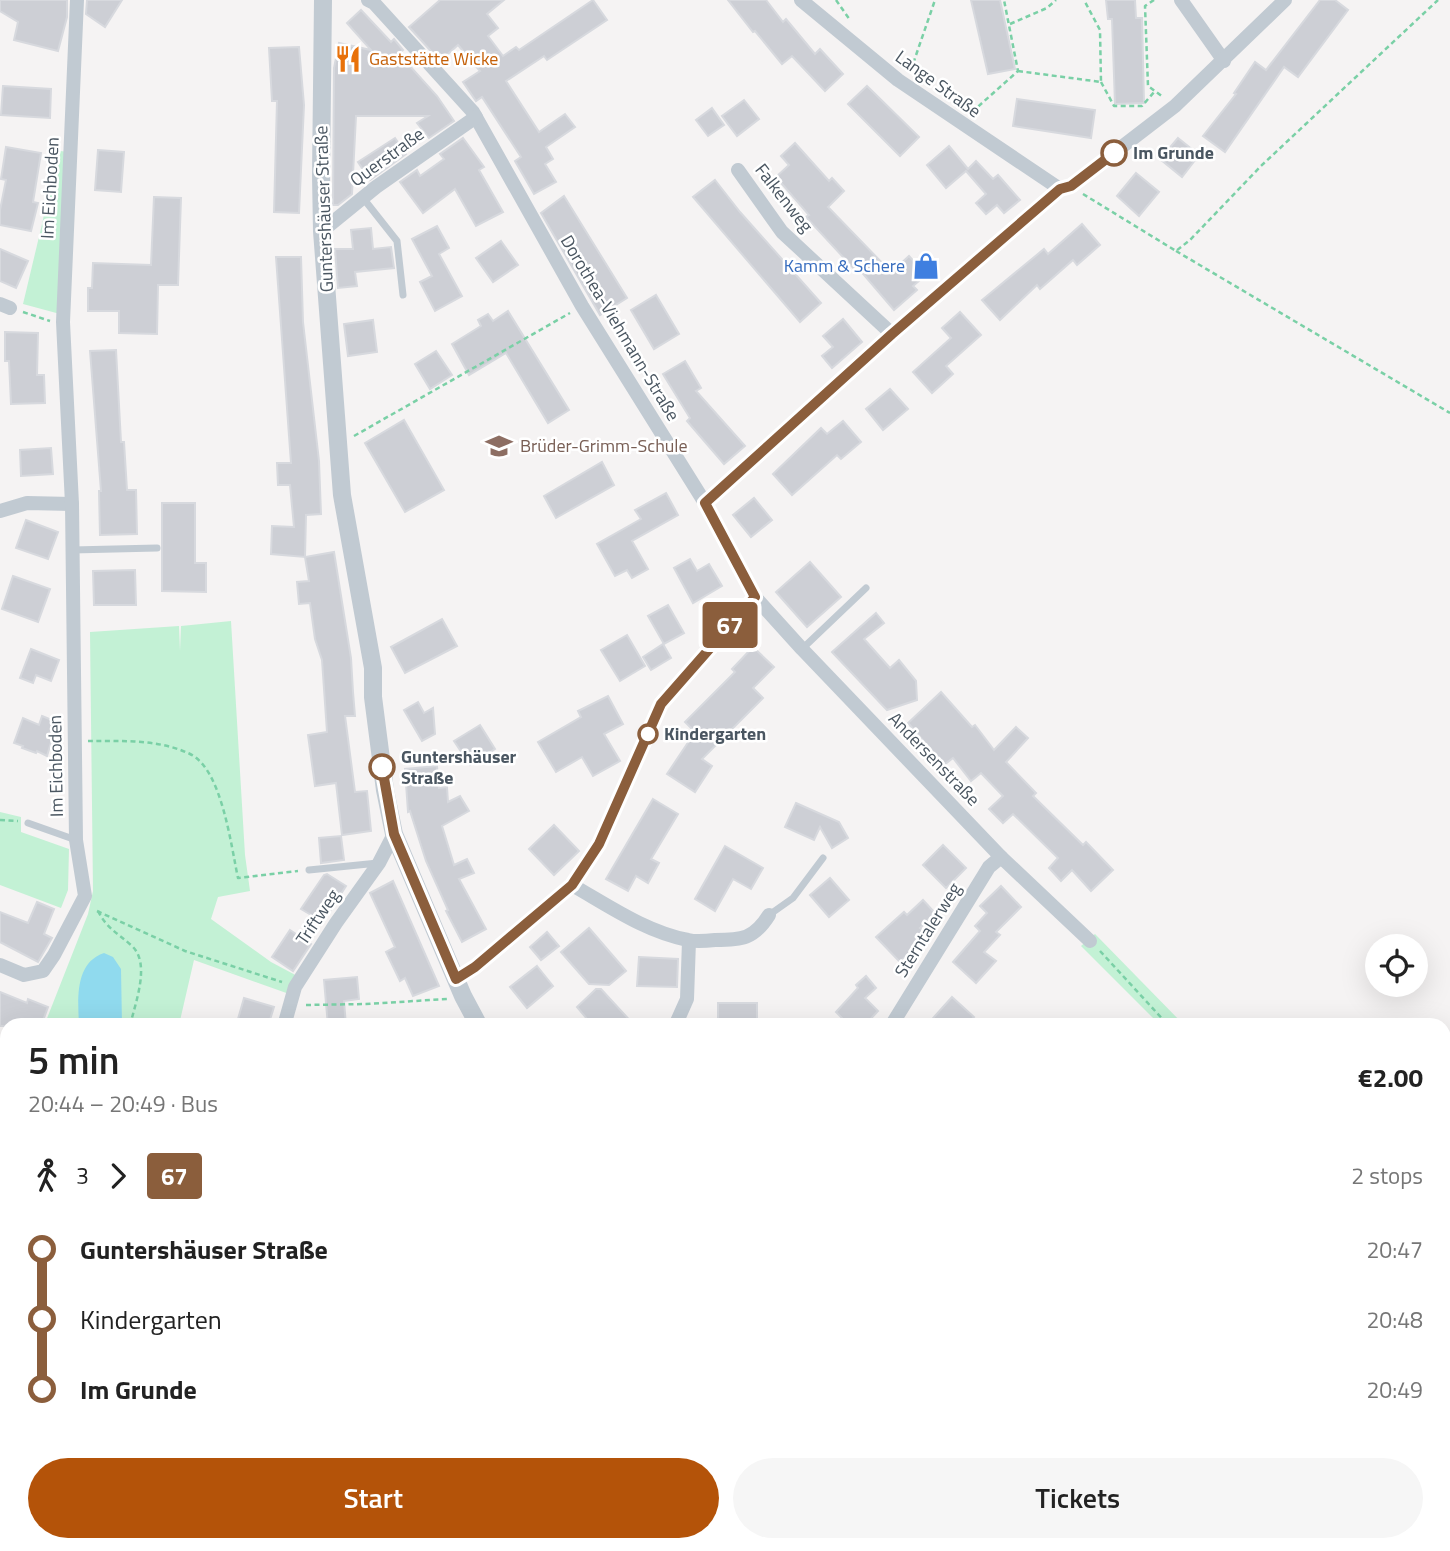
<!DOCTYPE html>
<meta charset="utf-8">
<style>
body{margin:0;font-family:"Titillium Web",sans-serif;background:#f6f6f6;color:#222;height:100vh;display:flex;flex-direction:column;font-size:26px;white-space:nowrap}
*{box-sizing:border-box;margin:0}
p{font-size:23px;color:#767676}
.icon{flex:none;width:38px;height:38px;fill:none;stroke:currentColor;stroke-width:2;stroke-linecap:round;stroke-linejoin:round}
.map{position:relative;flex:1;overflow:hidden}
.side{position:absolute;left:0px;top:1018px;width:1451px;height:534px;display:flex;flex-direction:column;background:#fff;border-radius:21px 21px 0 0;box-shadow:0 7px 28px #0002}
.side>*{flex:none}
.badge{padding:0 14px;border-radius:5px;font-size:24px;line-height:46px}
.buttons{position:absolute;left:1365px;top:934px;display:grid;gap:14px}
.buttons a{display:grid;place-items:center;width:63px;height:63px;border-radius:50%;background:#fff;box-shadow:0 7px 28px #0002;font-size:35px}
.map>.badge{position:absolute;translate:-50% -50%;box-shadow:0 0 0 4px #fff}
.legs{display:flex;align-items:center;gap:10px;height:77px;padding:0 28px;font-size:23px}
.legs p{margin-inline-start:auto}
.headline{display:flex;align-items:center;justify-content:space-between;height:119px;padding:0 28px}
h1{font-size:38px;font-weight:600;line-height:52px}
.button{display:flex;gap:14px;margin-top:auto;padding:14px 28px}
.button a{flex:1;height:80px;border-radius:42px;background:#b45309;color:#fff;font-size:28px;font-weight:600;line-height:80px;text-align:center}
.button a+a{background:#f6f6f6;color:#222}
ul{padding:0 28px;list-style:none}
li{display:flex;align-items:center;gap:24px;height:70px;font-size:26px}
li i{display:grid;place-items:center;width:10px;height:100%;margin:0 9px;background:currentColor}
li i::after{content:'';width:18px;height:18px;margin:-9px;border:5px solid;border-radius:50%;background:#fff}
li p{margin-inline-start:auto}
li:first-child i{background:linear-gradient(#0000 50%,currentColor 0)}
li:last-child i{background:linear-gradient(currentColor 50%,#0000 0)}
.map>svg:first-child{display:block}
.green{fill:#c3f1d5}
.water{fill:#90daee}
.building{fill:#cdcfd5;stroke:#d7d9de;stroke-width:2}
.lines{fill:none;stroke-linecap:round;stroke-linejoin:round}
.path{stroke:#7ad0a6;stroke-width:2.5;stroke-dasharray:5 3.5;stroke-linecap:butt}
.service{stroke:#c1cad2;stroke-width:7}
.minor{stroke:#c1cad2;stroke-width:14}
.tertiary{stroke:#c1cad2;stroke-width:18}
.line-1-casing{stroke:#fff;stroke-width:16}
.line-1{stroke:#8b5e3c;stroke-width:10}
.stop-1-dot{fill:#fff;stroke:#8b5e3c;stroke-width:3.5}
.labels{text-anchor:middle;stroke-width:5;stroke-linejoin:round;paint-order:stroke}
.food-label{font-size:18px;fill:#c56008;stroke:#fff;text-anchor:start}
.street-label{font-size:18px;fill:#4a5661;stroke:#fff}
.stop-label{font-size:18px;font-weight:bold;fill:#4a5661;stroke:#fff;text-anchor:start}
.shop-label{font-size:18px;fill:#366cbe;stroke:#fff;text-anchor:end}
.education-label{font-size:18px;fill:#785e54;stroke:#fff;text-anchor:start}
</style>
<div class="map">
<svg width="1450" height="1551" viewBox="0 0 1450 1551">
<rect width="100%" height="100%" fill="#f5f3f3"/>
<g class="green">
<path d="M53 150 68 152 60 314 23 304 43 220Z"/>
<path d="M231 621 245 855 250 891 218 897 211 919 271 962 301 978 292 995 194 960 179 1025 44 1026 88 914 93 891 90 632 179 626 180 651 181 626Z"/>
<path d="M0 812 21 817V832L69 849 68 890 61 908 0 885Z"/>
<path d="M1095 934 1184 1025H1160L1081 946Z"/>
<path d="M7 1132V1360L0 1358V1151Z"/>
<path d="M1444 1266 1450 1271V1551H1188L1190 1545H1444Z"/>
<path d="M812 1545H948L946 1551H830Z"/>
<path d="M995 1545H1165L1163 1551H993Z"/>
</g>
<path class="water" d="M104 953 113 957 121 969 122 1025H79C78 1001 74 963 104 953Z"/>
<g class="building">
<path d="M0 0H67V17L58 51 14 40 18 22 0 11Z"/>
<path d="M87 0H122L105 27 86 14Z"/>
<path d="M440 0H504L487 14 498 28 488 36 503 56 516 47 519 50 593 0 607 20 547 60 544 56 506 81 539 132 565 114 575 127 546 147 553 159 545 164 556 182 534 194 515 161 521 157 482 97 476 101 463 82 480 71 458 45 440 61 409 27Z"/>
<path d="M728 0H766L783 22 786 19 815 54 820 49 843 74 825 91 792 56 782 64 755 31 753 32Z"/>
<path d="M971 0H1000L1015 69 988 74Z"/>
<path d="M1106 0H1135L1136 18H1142L1144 103 1115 104 1112 19H1108Z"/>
<path d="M1320 0H1335L1348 10 1298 77 1284 67 1225 152 1203 136 1236 94 1234 93 1255 62 1266 70Z"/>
<path d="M361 10 391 42 394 39 403 50 399 54 437 96 454 121 429 138 417 123 428 116H356L352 194 338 205H333L334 68 339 43 371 50 347 23Z"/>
<path d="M299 47 304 105 299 213 274 212 277 101H272L269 48Z"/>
<path d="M3 86 51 89 50 118 1 115Z"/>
<path d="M867 86 919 137 900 156 848 104Z"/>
<path d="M1017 99 1095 110 1091 138 1013 126Z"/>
<path d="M744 100 759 119 737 136 722 116Z"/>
<path d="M712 108 724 125 708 136 696 120Z"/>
<path d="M395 138 406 154 370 180 358 162Z"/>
<path d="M463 138 484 167 479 170 503 212 476 226 455 189 423 213 400 182 417 170 420 176 444 159 440 154Z"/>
<path d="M1178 138 1199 155 1182 177 1160 159Z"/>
<path d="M795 143 829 181 832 178 844 191 828 207 889 270 895 265 897 267 909 256 926 275 913 286 917 290 894 310 859 269 856 271 806 217 809 215 776 177 789 165 781 156Z"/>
<path d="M949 146 968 169 976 161 993 179 998 175 1020 200 1004 213 997 205 986 214 976 203 986 194 966 171 946 188 927 165Z"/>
<path d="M6 147 41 153 33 202 38 203 31 231 0 225V210L6 180 1 179Z"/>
<path d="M98 150 124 152 121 192 95 190Z"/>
<path d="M1136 173 1159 192 1139 216 1117 196Z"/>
<path d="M715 180 740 212 821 303 800 322 693 197Z"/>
<path d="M564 196 627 298 600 315 541 213Z"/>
<path d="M154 197 181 198 178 285H158L157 334 119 333V311H88V288H92L93 263 151 265Z"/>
<path d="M1082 224 1100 245 1077 265 1073 260 1040 289 1037 285 1000 320 982 300 1044 249 1048 254Z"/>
<path d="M437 226 449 248 439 254 462 296 435 311 420 282 432 276 412 239Z"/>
<path d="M371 228 373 249 391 247 394 268 355 272 357 286 338 288 335 249H353L351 230Z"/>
<path d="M501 241 518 265 493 282 476 258Z"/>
<path d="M0 249 28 261 16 288 0 281Z"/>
<path d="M276 257H301L303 322 319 461 321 514 306 515 305 557 271 554 272 526 294 527 290 485H278L277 463H291Z"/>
<path d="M656 295 679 334 654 349 631 310Z"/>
<path d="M508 311 569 410 548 423 506 353 469 375 452 344 481 326 478 320 488 314 493 321Z"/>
<path d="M960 312 981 335 946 366 953 374 932 393 913 372 951 338 942 328Z"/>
<path d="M843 319 862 342 832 368 822 356 833 347 823 336Z"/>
<path d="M373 320 377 352 348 356 344 324Z"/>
<path d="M5 332 38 333 37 375H44L45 403 11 404 9 361H5Z"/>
<path d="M116 350 121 442H124L127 490H136L137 534 100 535 99 491H101L90 351Z"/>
<path d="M436 351 452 375 430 389 415 364Z"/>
<path d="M685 361 701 388 696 391 745 446 724 464 687 421 690 418 663 374Z"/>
<path d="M890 389 908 409 883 430 866 409Z"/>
<path d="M404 420 444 490 405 512 365 443Z"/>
<path d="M843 421 861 442 841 459 837 455 792 495 773 474 821 428 827 434Z"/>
<path d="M51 448 53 474 21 476 20 450Z"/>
<path d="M602 462 614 485 556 518 544 496Z"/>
<path d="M666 493 678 515 632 541 648 569 632 578 627 570 615 576 597 544 641 519 635 510Z"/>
<path d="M754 498 772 520 751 537 733 515Z"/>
<path d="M162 503H195V563H206V592L162 591Z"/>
<path d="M26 520 58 532 48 559 16 548Z"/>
<path d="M334 552 351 658 353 692 355 716H345L355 792 367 791 371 831 342 835 336 783 315 786 308 735 327 732 322 660 315 639 310 603 299 604 297 582 309 581 305 557Z"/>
<path d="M690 559 697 571 709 564 722 586 693 603 674 568Z"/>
<path d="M810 562 841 597 807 627 776 592Z"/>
<path d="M135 570 136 605H94L93 571Z"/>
<path d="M13 576 50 589 38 622 2 609Z"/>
<path d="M668 605 684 633 664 644 648 616Z"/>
<path d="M876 613 884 623 864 639 890 668 899 660 916 681 917 700 887 710 832 652Z"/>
<path d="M442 619 457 646 405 673 391 647Z"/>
<path d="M627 635 645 666 620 681 601 650Z"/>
<path d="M663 644 671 658 651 670 643 657Z"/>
<path d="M753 647 774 667 753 688 763 698 702 759 712 766 695 792 667 774 695 732 685 722 735 672 732 669Z"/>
<path d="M31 649 59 660 51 681 36 675 33 683 20 678Z"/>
<path d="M941 692 972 727 975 725 994 750 1016 727 1028 738 1006 762 1036 793 1033 796 1083 845 1086 842 1113 870 1091 891 1072 870 1061 881 1049 868 1058 858 1013 814 1003 823 989 809 1003 796 981 773 971 781 953 758 944 765 908 723Z"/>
<path d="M608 696 623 724 604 734 620 761 593 776 582 757 556 772 538 742 581 717 578 711Z"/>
<path d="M418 702 424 713 433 708 435 734 422 741 404 710Z"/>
<path d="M42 716 57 722 47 756 37 751 36 753 22 748 23 746 14 743 23 718 39 725Z"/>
<path d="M480 725 495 749 470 765 454 741Z"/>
<path d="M437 766 439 788 447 787 448 802 460 796 469 811 442 826 454 865 467 859 474 873 459 879 486 929 462 942 446 911 448 910 426 861 410 811 408 812 405 769Z"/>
<path d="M653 799 678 814 651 859 659 863 648 883 636 876 628 891 606 879Z"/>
<path d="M796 803 839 822 848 838 832 848 820 827 814 840 785 827Z"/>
<path d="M554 825 579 851 554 875 529 849Z"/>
<path d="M341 836 344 860 321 863 319 838Z"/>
<path d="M943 845 966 868 946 888 923 865Z"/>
<path d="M725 846 763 868 751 889 733 879 715 911 695 899Z"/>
<path d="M327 874 346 886 323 922 301 909 324 875Z"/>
<path d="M830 878 849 900 829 917 810 895Z"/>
<path d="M393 881 439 986 413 996 405 978 400 981 386 952 395 947 370 893Z"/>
<path d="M1001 886 1021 907 996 932 1000 935 984 952 996 961 976 983 953 962 980 931 975 926 987 913 980 906Z"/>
<path d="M923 900 935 913 920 928 928 936 900 962 876 937 904 912 907 915Z"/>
<path d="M37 902 54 909 44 934 52 938 38 962 0 942V912L28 923Z"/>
<path d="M589 928 626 971 609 985 589 984 561 952Z"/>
<path d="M290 930 311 944 293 971 272 957Z"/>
<path d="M547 932 559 946 541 960 530 947Z"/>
<path d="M639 957 678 959 677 987 637 986Z"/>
<path d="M537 966 553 986 527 1008 510 987Z"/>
<path d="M866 976 876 988 865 998 878 1011 864 1026H850L836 1012 858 988 856 985Z"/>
<path d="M357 977 359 999 344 1001 346 1026H328L324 980Z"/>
<path d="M596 989H601L635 1026H593L577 1007Z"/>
<path d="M0 992 27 1003 28 999 48 1007 41 1026H0Z"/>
<path d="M952 997 974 1017 966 1026H926Z"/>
<path d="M244 998 274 1007 268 1026H236Z"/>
<rect x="718" y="1003" width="39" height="23"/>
</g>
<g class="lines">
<g class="path">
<path d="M836 0 850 20"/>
<path d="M1154 0 1145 6 1148 86 1163 97"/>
<path d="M1010 24 1047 8 1056 0"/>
<path d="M907 69 914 61 935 0"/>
<path d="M1018 71 1101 82 1100 30 1084 0"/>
<path d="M1101 82 1114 106H1142L1155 91"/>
<path d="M972 112 1018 71 1004 0"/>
<path d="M1083 194 1176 251 1190 240 1261 166 1438 0"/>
<path d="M1176 251 1450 413"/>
<path d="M23 312 50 321"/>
<path d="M354 436 570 313"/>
<path d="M88 741C121 741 159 739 190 754 222 769 231 846 238 878L298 871"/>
<path d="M0 820 18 821"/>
<path d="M97 911 185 951 282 982"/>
<path d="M98 911C107 929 118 933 132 946 151 964 135 1003 130 1026"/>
<path d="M1100 951 1169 1026"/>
<path d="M306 1005 366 1004 447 999"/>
<path d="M0 1104 7 1106"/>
<path d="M1444 1255 1450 1260"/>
<path d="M1444 1336 1450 1342"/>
<path d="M1242 1545 1246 1551"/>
<path d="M163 1551 165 1545"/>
</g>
<g class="service">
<path d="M363 198 397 241 403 295"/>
<path d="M72 550 157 548"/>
<path d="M802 649 866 588"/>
<path d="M28 823 76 840"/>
<path d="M309 870 378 863"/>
<path d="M769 915 793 898 823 858"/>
</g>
<g class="minor">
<path d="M368 0 374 3 473 112 582 306 705 503 755 597 802 649 1001 857 1090 941"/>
<path d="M801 0 898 80 1060 189"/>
<path d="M1181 0 1224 61"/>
<path d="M738 170 782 232 892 334"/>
<path d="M322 231 376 187 476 117"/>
<path d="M0 304 10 308"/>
<path d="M705 503 892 334 1060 189 1071 186 1175 106 1285 0"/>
<path d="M0 511 27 503 72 504"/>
<path d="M572 885C609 906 646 932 688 940 696 942 706 941 715 940 742 940 754 939 769 915"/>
<path d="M0 965 24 975 43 971 54 955 85 896 76 840 72 504 63 322 77 0"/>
<path d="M456 979 475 967 572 885 599 844 661 704 755 597"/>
<path d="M284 1026 295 987 336 923 379 863 394 834"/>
<path d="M675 1026 687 999 689 941"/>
<path d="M891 1026 989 867 1001 857"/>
<path d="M0 1368 7 1370"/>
<path d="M743 1545 786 1548 787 1545"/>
</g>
<g class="tertiary">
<path d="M323 0 321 175 322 231 342 495 373 668V697L385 790 394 834 463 996 479 1026"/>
<path d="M551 1551 552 1545"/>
</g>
</g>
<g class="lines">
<defs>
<path id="line-1" d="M382 767 394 834 456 979 475 967 572 885 599 844 661 704 755 597 705 503 892 334 1060 189 1071 186 1114 153"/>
</defs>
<use href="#line-1" class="line-1-casing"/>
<use href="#line-1" class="line-1"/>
</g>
<defs>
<symbol id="restaurant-bare" viewBox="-9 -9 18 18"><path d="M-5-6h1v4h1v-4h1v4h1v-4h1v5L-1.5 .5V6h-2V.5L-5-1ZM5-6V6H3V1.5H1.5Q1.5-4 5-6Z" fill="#e8710a" stroke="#fff" stroke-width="2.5" paint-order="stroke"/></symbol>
<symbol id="shop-bare" viewBox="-9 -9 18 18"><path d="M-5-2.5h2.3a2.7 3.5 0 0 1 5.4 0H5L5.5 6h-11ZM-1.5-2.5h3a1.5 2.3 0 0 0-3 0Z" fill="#3f7fe0" stroke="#fff" stroke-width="2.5" paint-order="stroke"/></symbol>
<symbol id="school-bare" viewBox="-9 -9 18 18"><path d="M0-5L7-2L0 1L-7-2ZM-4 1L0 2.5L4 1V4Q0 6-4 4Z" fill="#8d6e63" stroke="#fff" stroke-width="2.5" paint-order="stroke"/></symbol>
</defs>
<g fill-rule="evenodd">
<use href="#restaurant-bare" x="329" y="40" width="38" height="38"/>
<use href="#shop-bare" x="907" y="247" width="38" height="38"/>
<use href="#school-bare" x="480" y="427" width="38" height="38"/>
</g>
<g class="stop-1-dot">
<circle cx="1114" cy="153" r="12"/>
<circle cx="648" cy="734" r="9"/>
<circle cx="382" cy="767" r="12"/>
</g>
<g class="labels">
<g class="food-label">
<text x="369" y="65">Gaststätte Wicke</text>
</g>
<g class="street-label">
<text transform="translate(938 84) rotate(36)" y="6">Lange Straße</text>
<text transform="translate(387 157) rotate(-36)" y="6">Querstraße</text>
<text transform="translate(50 188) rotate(-87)" y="6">Im Eichboden</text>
<text transform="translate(784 198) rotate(52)" y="6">Falkenweg</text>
<text transform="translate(324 209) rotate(-92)" y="6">Guntershäuser Straße</text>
<text transform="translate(620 328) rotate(59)" y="6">Dorothea-Viehmann-Straße</text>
<text transform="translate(934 759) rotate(46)" y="6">Andersenstraße</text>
<text transform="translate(56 766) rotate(-91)" y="6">Im Eichboden</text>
<text transform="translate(318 917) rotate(-56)" y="6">Triftweg</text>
<text transform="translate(928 930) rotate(-58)" y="6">Sterntalerweg</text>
</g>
<g class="stop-label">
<text x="1133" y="159">Im Grunde</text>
<text x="664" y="740">Kindergarten</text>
<text x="401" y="763">Guntershäuser<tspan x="401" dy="21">Straße</tspan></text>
</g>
<g class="shop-label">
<text x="905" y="272">Kamm &amp; Schere</text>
</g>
<g class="education-label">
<text x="520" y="452">Brüder-Grimm-Schule</text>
</g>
</g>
</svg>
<div class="buttons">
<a><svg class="icon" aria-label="locate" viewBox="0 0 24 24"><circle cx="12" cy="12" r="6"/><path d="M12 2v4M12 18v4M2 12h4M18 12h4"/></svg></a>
</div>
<b class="badge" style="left:730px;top:625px;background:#8b5e3c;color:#fff">67</b>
<section class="side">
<div class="headline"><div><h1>5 min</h1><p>20:44 – 20:49 · Bus</p></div><b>€2.00</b></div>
<div class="legs"><svg class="icon" aria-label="walk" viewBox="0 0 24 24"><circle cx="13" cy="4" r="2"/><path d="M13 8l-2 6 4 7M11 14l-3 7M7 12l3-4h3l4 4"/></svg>3<svg class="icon" aria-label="forward" viewBox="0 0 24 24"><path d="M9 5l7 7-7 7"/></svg><b class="badge" style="background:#8b5e3c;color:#fff">67</b><p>2 stops</p></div>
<ul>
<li><i style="color:#8b5e3c"></i><b>Guntershäuser Straße</b><p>20:47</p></li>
<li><i style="color:#8b5e3c"></i><span>Kindergarten</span><p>20:48</p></li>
<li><i style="color:#8b5e3c"></i><b>Im Grunde</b><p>20:49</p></li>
</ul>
<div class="button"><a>Start</a><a>Tickets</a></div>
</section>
</div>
